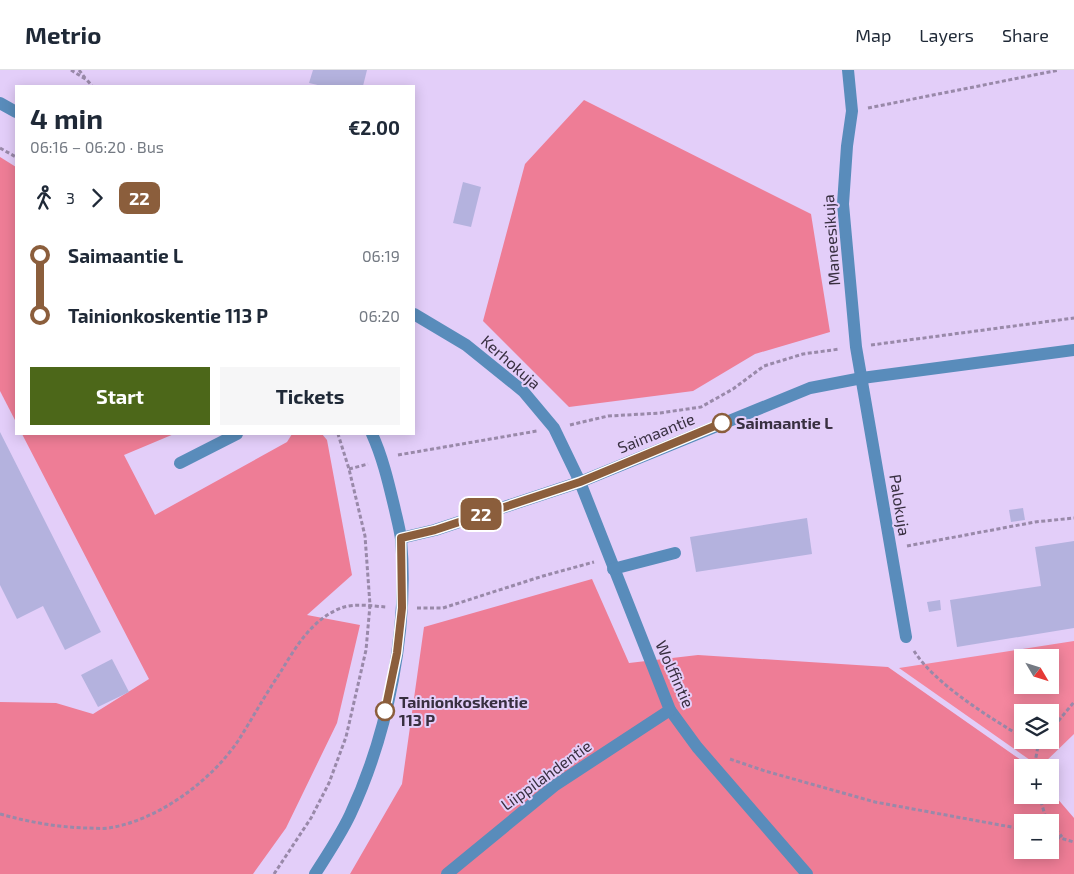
<!DOCTYPE html>
<meta charset="utf-8">
<style>
body{margin:0;font-family:"Exo 2",sans-serif;background:#f6f6f7;color:#1f2937;height:100vh;display:flex;flex-direction:column;font-size:19px;white-space:nowrap}
*{box-sizing:border-box;margin:0}
p{font-size:16px;color:#747a83}
.icon{flex:none;width:28px;height:28px;fill:none;stroke:currentColor;stroke-width:2;stroke-linecap:round;stroke-linejoin:round}
.map{position:relative;flex:1;overflow:hidden}
.details{position:absolute;left:15px;top:15px;width:400px;height:350px;display:flex;flex-direction:column;background:#fff;border-radius:0px;box-shadow:0 2px 12px #0003}
.details>*{flex:none}
.badge{padding:0 10px;border-radius:8px;font-size:18px;line-height:32px}
.needle{width:32px;rotate:128deg}
.controls{position:absolute;left:1014px;top:579px;display:grid;gap:10px}
.controls a{display:grid;place-items:center;width:45px;height:45px;border-radius:0px;background:#fff;box-shadow:0 2px 12px #0003;font-size:25px}
.map>.badge{position:absolute;translate:-50% -50%;box-shadow:0 0 0 2px #fff}
.legs{display:flex;align-items:center;gap:8px;height:55px;padding:0 15px;font-size:16px}
.legs p{margin-inline-start:auto}
.head{display:flex;align-items:center;justify-content:space-between;height:85px;padding:0 15px}
h1{font-size:28px;font-weight:700;line-height:38px}
.cta{display:flex;gap:10px;margin-top:auto;padding:10px 15px}
.cta a{flex:1;height:58px;border-radius:0px;background:#4c6719;color:#fff;font-size:20px;font-weight:700;line-height:58px;text-align:center}
.cta a+a{background:#f6f6f7;color:#1f2937}
ul{padding:0 15px;list-style:none}
li{display:flex;align-items:center;gap:18px;height:60px;font-size:19px}
li i{display:grid;place-items:center;width:8px;height:100%;margin:0 6px;background:currentColor}
li i::after{content:'';width:12px;height:12px;margin:-6px;border:4px solid;border-radius:50%;background:#fff}
li p{margin-inline-start:auto}
li:first-child i{background:linear-gradient(#0000 50%,currentColor 0)}
li:last-child i{background:linear-gradient(currentColor 50%,#0000 0)}
header{display:flex;align-items:center;gap:30px;box-sizing:border-box;height:70px;padding:0 25px;background:#fff;border-bottom:1px solid #e0e1e3}
header strong{font-size:24px}
nav{display:flex;gap:28px;margin-inline-start:auto;font-size:18px}
.map>svg:first-child{display:block}
.green{fill:#f4869e;fill-rule:evenodd}
.forest{fill:#ee7d96;fill-rule:evenodd}
.building{fill:#b4b2de}
.lines{fill:none;stroke-linecap:round;stroke-linejoin:round}
.path{stroke:#9989a9;stroke-width:3;stroke-dasharray:4 2.5;stroke-linecap:butt}
.minor{stroke:#598cbb;stroke-width:12}
.line-1-casing{stroke:#fff;stroke-width:11}
.line-1{stroke:#8b5e3c;stroke-width:8}
.stop-1-dot{fill:#fff;stroke:#8b5e3c;stroke-width:2.5}
.labels{text-anchor:middle;stroke-width:4;stroke-linejoin:round;paint-order:stroke}
.street-label{font-size:16px;fill:#382f40;stroke:#e3cef9}
.stop-label{font-size:16px;font-weight:bold;fill:#382f40;stroke:#e3cef9;text-anchor:start}
</style>
<header>
<strong>Metrio</strong>
<nav><a>Map</a><a>Layers</a><a>Share</a></nav>
</header>
<div class="map">
<svg width="1074" height="804" viewBox="0 0 1074 804">
<rect width="100%" height="100%" fill="#e3cef9"/>
<path class="green" d="M1074 571V664L1040 697 899 598ZM1022 588H1050V615H1022ZM1022 642H1050V670H1022Z"/>
<g class="forest">
<path d="M584 30 811 144 830 262 755 284 693 321 569 337 483 251 525 94Z"/>
<path d="M0 87 16 97V352L0 321Z"/>
<path d="M22 364H174L124 385 155 445 287 372 292 364H322L327 370 352 505 307 545 360 555 337 653 286 758 253 804H0V632L56 633 93 644 149 609Z"/>
<path d="M592 509 629 593 698 585 888 597 1031 697 1022 698V725H1050V720L1074 748V804H350L402 714 424 557ZM1022 752H1050V780H1022Z"/>
</g>
<g class="building">
<path d="M313 0H367L363 16H322L309 13Z"/>
<path d="M463 112 481 117 471 157 453 153Z"/>
<path d="M0 362 101 562 65 580 43 536 17 549 0 515Z"/>
<path d="M1023 438 1025 450 1011 452 1009 440Z"/>
<path d="M807 448 812 484 696 502 690 467Z"/>
<path d="M1074 471V558L957 577 950 530 1041 516 1035 477Z"/>
<path d="M940 530 941 540 929 542 927 532Z"/>
<path d="M112 589 129 622 98 637 81 605Z"/>
</g>
<g class="lines">
<g class="path">
<path d="M71 0 87 10 92 16"/>
<path d="M79 0 85 8"/>
<path d="M868 38 1059 0"/>
<path d="M0 78 16 87"/>
<path d="M871 275 1074 248"/>
<path d="M570 355 608 346 660 343 701 337 733 319 764 296 803 284 840 279"/>
<path d="M398 385 537 361"/>
<path d="M349 399 368 394"/>
<path d="M907 476 1035 452 1074 448"/>
<path d="M417 538H443L543 506 594 492"/>
<path d="M914 581C935 614 989 647 1022 667"/>
<path d="M1050 661 1074 632"/>
<path d="M1028 670 1038 676 1034 698"/>
<path d="M1038 676 1043 670"/>
<path d="M730 689 765 701 875 732 1022 759"/>
<path d="M1039 725 1045 745 1062 767"/>
<path d="M0 744C29 752 56 757 86 758 93 758 101 759 109 758 158 750 210 712 238 671 252 649 265 625 280 603 295 578 312 549 341 538 354 533 372 536 386 537"/>
<path d="M1050 765 1074 772"/>
<path d="M274 804 311 748 329 713 346 667 366 580 370 535 365 466 349 399 338 364"/>
</g>
<g class="minor">
<path d="M848 0 852 41 847 76 843 134 856 277 906 567"/>
<path d="M0 33 16 42"/>
<path d="M414 244 466 275 523 321 554 358 580 412 670 640 697 677 807 804"/>
<path d="M180 393 237 364"/>
<path d="M401 468 435 460 580 412 810 318 862 308 1074 280"/>
<path d="M613 499 675 483"/>
<path d="M315 804C327 785 340 766 350 745 388 664 409 559 401 469 400 460 397 449 395 440 389 415 383 388 372 364"/>
<path d="M447 804 554 716 670 640"/>
</g>
</g>
<g class="lines">
<defs>
<path id="line-1" d="M385 641 397 583 402 538 401 468 435 460 580 412 722 353"/>
</defs>
<use href="#line-1" class="line-1-casing"/>
<use href="#line-1" class="line-1"/>
</g>
<g class="stop-1-dot">
<circle cx="722" cy="353" r="9"/>
<circle cx="385" cy="641" r="9"/>
</g>
<g class="labels">
<g class="street-label">
<text transform="translate(831 170) rotate(-94)" y="6">Maneesikuja</text>
<text transform="translate(511 292) rotate(41)" y="6">Kerhokuja</text>
<text transform="translate(656 363) rotate(-22)" y="6">Saimaantie</text>
<text transform="translate(900 435) rotate(81)" y="6">Palokuja</text>
<text transform="translate(675 604) rotate(66)" y="6">Wolffintie</text>
<text transform="translate(546 705) rotate(-36)" y="6">Liippilahdentie</text>
</g>
<g class="stop-label">
<text x="736" y="359">Saimaantie L</text>
<text x="399" y="638">Tainionkoskentie<tspan x="399" dy="18">113 P</tspan></text>
</g>
</g>
</svg>
<div class="controls">
<a><svg class="needle" viewBox="-14 -14 28 28"><path d="M0-13l5 13h-10z" fill="#e53935"/><path d="M0 13l5-13h-10z" fill="#747a83"/></svg></a>
<a><svg class="icon" aria-label="layers" viewBox="0 0 24 24"><path d="M12 4l9 5-9 5-9-5zM3 14l9 5 9-5"/></svg></a>
<a>+</a>
<a>−</a>
</div>
<b class="badge" style="left:481px;top:444px;background:#8b5e3c;color:#fff">22</b>
<section class="details">
<div class="head"><div><h1>4 min</h1><p>06:16 – 06:20 · Bus</p></div><b>€2.00</b></div>
<div class="legs"><svg class="icon" aria-label="walk" viewBox="0 0 24 24"><circle cx="13" cy="4" r="2"/><path d="M13 8l-2 6 4 7M11 14l-3 7M7 12l3-4h3l4 4"/></svg>3<svg class="icon" aria-label="forward" viewBox="0 0 24 24"><path d="M9 5l7 7-7 7"/></svg><b class="badge" style="background:#8b5e3c;color:#fff">22</b></div>
<ul>
<li><i style="color:#8b5e3c"></i><b>Saimaantie L</b><p>06:19</p></li>
<li><i style="color:#8b5e3c"></i><b>Tainionkoskentie 113 P</b><p>06:20</p></li>
</ul>
<div class="cta"><a>Start</a><a>Tickets</a></div>
</section>
</div>
